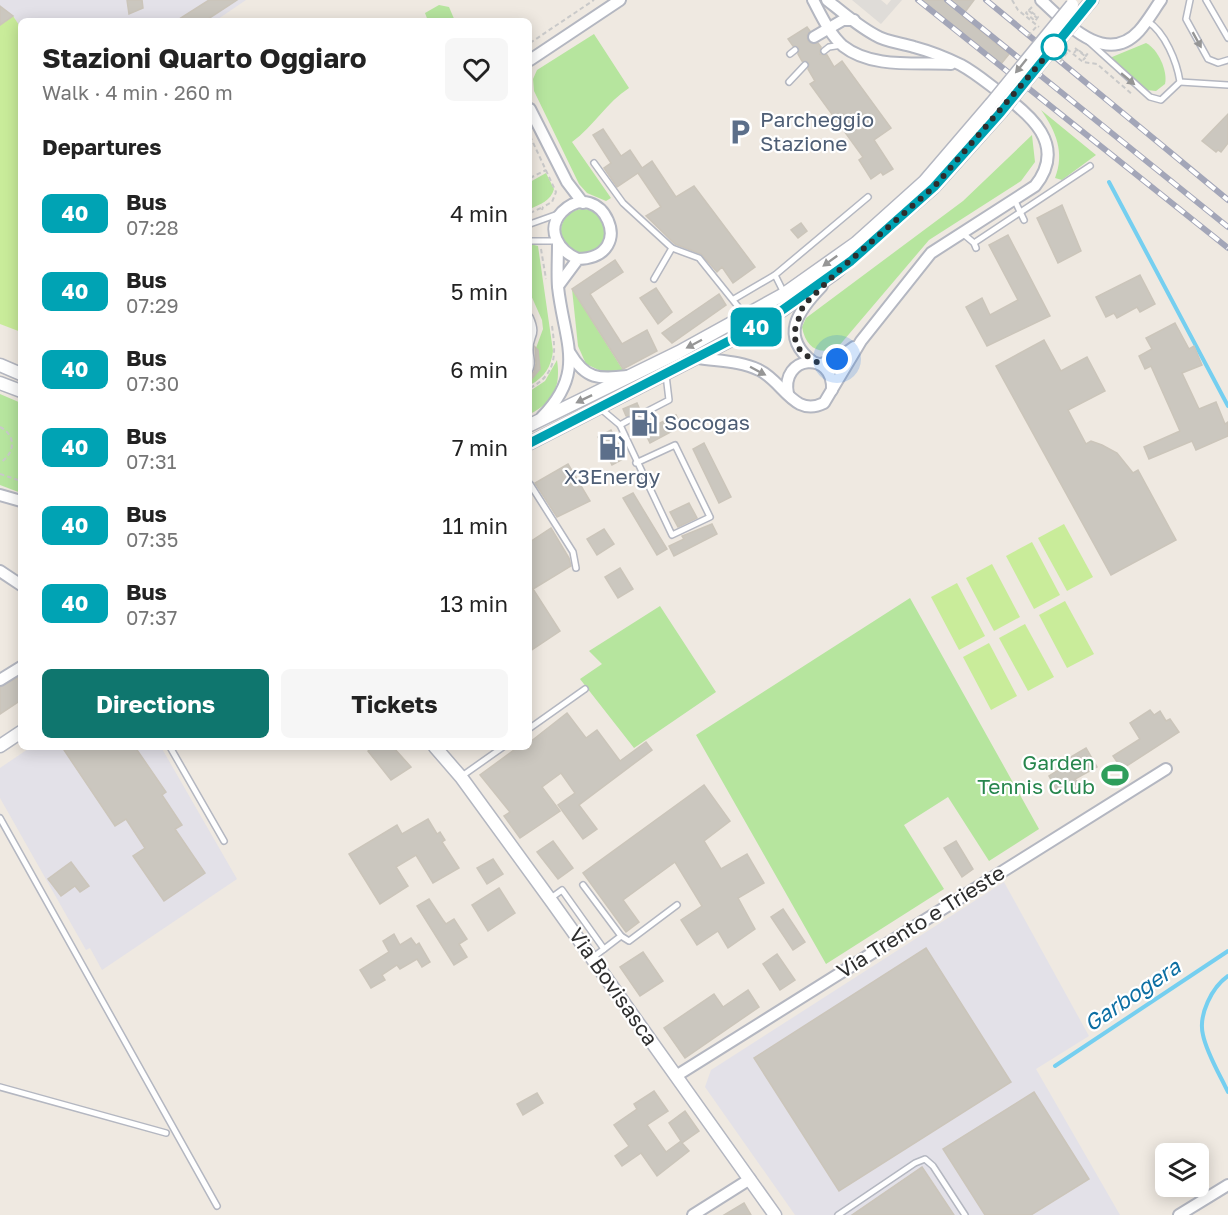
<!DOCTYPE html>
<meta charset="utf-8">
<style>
body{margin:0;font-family:"Golos Text",sans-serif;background:#f6f6f6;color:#222;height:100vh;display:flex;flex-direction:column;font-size:22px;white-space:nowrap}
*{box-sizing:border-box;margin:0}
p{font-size:20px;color:#767676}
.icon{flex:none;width:33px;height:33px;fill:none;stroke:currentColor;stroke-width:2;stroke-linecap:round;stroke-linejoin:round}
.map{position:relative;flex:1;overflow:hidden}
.details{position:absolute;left:18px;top:18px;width:514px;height:732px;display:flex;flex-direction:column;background:#fff;border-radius:9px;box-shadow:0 3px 15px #0003}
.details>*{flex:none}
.badge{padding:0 12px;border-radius:9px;font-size:21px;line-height:39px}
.controls{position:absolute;left:1155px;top:1143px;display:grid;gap:12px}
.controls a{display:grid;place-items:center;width:54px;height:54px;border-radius:9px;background:#fff;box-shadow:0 3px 15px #0003;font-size:30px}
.you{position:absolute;width:30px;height:30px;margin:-15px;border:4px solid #fff;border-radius:50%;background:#1a73e8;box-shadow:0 0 0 9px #1a73e833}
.map>.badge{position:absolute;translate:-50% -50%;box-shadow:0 0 0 3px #fff}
h2{padding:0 24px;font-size:22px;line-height:54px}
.round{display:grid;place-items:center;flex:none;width:63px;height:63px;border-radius:9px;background:#f6f6f6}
.headline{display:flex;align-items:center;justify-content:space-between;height:102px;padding:0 24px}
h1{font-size:28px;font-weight:700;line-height:45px}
.primary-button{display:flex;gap:12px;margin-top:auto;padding:12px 24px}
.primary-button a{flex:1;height:69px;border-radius:9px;background:#0f766e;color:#fff;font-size:24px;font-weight:700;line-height:69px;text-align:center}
.primary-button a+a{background:#f6f6f6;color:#222}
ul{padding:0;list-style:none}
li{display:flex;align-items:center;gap:18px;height:78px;padding:0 24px}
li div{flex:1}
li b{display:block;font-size:22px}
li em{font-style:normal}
li .badge{min-width:66px;font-weight:700;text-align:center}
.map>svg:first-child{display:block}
.industrial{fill:#e3e1e8}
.green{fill:#b6e59e}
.pitch{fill:#c9ec9a}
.plaza{fill:#dfdcd8}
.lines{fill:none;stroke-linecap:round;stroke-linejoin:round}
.stream{stroke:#75cff0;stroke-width:4}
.building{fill:#cbc7bf;stroke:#cbc5ba;stroke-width:1.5}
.service-casing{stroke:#b4b7c1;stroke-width:8}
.minor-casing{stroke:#b4b7c1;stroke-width:14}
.tertiary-casing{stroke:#b4b7c1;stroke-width:15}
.path{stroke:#c9c9c9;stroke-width:2;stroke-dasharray:4.5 3;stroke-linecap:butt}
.service{stroke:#fff;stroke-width:5}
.minor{stroke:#fff;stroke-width:10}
.tertiary{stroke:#fff;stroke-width:12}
.rail-casing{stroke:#a3a6b8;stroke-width:6}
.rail{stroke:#fff;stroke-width:4;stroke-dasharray:11;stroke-linecap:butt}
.tertiary-bridge-casing{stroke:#b4b7c1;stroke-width:15;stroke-linecap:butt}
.path-bridge{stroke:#c9c9c9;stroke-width:2;stroke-dasharray:4.5 3;stroke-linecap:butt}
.tertiary-bridge{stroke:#fff;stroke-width:12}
.oneway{fill:#969696}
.line-casing{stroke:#fff;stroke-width:14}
.line{stroke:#00a3b4;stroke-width:9}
.walk{stroke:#2e2e2e;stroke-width:6;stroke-dasharray:0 10.8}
.stop-dot{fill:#fff;stroke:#00a3b4;stroke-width:3}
.labels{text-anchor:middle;stroke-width:4.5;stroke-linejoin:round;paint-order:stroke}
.service-label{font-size:21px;fill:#4e5e75;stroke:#fff;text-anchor:start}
.leisure-label{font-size:21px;fill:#27864d;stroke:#fff;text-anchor:end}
.street-label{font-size:21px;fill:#2e2e2e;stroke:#fff}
.water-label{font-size:22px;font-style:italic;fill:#0d6fa3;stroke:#fff}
</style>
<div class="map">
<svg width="1228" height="1215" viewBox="0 0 1228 1215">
<rect width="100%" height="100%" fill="#efe9e1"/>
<g class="industrial">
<path d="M0 0H246L215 21H21V28L13 16 0 25Z"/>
<path d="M31 747H161L237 879 102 970 90 948 86 950 0 798V768Z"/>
<path d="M1004 882 1089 1036 1036 1069 1120 1215H795L705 1087 711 1070Z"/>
</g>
<g class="green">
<path d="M439 5 449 7 455 21H428L425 13Z"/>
<path d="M594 34 629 88C607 102 594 126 572 142L611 198 606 201 587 193 579 184 534 91 533 79 537 70Z"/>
<path d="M1146 43C1158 49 1168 71 1165 84L1156 91 1146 90 1112 60V57Z"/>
<path d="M1041 110 1096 155 1062 180 1055 178C1065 153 1056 131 1041 110Z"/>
<path d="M1032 135 1035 162 1021 181 929 240 838 347C819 356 806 348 802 327L806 318 963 201Z"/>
<path d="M546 173 554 189C551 201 540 204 530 209V182Z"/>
<circle cx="583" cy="231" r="22"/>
<path d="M530 244 538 246 553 351C551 367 545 377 530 385V381L540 369 536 348 543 329 542 320 530 293Z"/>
<path d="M572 289 623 370 605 373 586 364 578 346Z"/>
<path d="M557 360C561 386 554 402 530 414V391L545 381Z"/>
<path d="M0 394 21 403V493L0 485Z"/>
<path d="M910 598 1039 829 989 861 948 797 904 825 944 889 826 964 696 735Z"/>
<path d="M660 606 716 692 634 748 580 679 602 664 589 651Z"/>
</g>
<g class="pitch">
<path d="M13 16 21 28V332L0 324V25Z"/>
<path d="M1064 524 1093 577 1067 591 1038 538Z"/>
<path d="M1032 542 1060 595 1034 609 1006 556Z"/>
<path d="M992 564 1020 617 994 631 966 578Z"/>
<path d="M957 583 985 636 959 650 931 597Z"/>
<path d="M1065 601 1094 654 1067 668 1039 615Z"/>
<path d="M1025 624 1054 677 1028 691 999 638Z"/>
<path d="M989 643 1017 696 991 710 963 657Z"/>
</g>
<path class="plaza" d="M852 0H881L887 5 891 0H902L881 24Z"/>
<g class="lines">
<g class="stream">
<path d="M1109 182 1228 406"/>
<path d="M1228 976C1212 987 1198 1015 1203 1035 1207 1054 1220 1075 1228 1092"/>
<path d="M1055 1066 1228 951"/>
</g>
</g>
<g class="building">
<path d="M127 0H142L143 8 129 14Z"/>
<path d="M209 0H237L205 21H176Z"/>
<path d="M922 0H974L962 16 1009 54 1001 64Z"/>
<path d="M0 6 13 16 0 25Z"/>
<path d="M807 27 810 31 807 36 808 41 813 44 818 43 821 47 820 54 827 55 834 67 842 61 891 128 874 140 893 169 883 175 881 172 871 179 859 160 863 157 810 84 815 81 808 69 809 63 802 61 798 54 799 47 793 46 788 39Z"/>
<path d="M1228 114V143L1221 152 1218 150 1216 152 1202 141Z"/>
<path d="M603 129 621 156 630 150 642 168 652 161 676 197 694 186 755 267 733 283 722 267 717 272 701 254 675 244 646 216 661 207 638 173 617 187 604 168 611 163 593 135Z"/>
<path d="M1062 205 1081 251 1058 263 1037 218Z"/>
<path d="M801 223 807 231 798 238 791 230Z"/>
<path d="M1008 235 1050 316 987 346 966 307 982 298 990 315 1018 300 989 245Z"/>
<path d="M615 260 623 272 590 294 622 344 647 330 657 351 623 369 572 289Z"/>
<path d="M1140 275 1155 304 1140 312 1137 307 1117 318 1114 313 1106 317 1096 297Z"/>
<path d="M656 288 672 312 658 324 640 298Z"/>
<path d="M719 294 726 305 672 343 662 333Z"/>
<path d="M1175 323 1189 349 1194 346 1202 365 1182 373 1199 409 1216 402 1225 424 1228 422V436L1196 450 1192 441 1149 459 1144 447 1180 431 1151 366 1145 369 1139 356 1152 349 1146 338Z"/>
<path d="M1044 340 1061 371 1087 357 1105 391 1068 410 1086 444 1091 441 1102 445 1117 453 1133 473 1138 470 1176 540 1111 575 996 366Z"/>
<path d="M535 347 538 350 540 369 530 381V374L534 372 536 364Z"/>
<path d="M637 403 640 410 637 416 645 418 650 428 676 415 682 426 650 443 644 431 636 435 631 425 633 418 626 416 623 409Z"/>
<path d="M611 430 625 458 612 465 598 437Z"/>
<path d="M704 443 731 497 719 503 693 449Z"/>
<path d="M568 464 590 501 557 517 535 483Z"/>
<path d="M633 493 667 549 657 555 623 498Z"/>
<path d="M689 503 697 518 678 527 670 512Z"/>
<path d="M712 524 717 534 674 556 669 546 684 539 682 536Z"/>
<path d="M551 528 569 558 571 566 533 589 560 631 530 651V542Z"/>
<path d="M604 529 614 544 597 555 587 539Z"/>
<path d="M620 568 633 589 618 598 605 577Z"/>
<path d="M21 676V700L0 714V687Z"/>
<path d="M1150 710 1154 715 1160 711 1166 721 1170 719 1179 732 1122 769 1113 756 1140 739 1130 723Z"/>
<path d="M567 713 586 738 597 730 620 761 646 742 652 750 579 805 597 829 583 839 558 805 575 793 561 773 542 787 560 811 520 838 504 816 510 812 480 775 518 747H530V742Z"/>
<path d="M62 747H135L166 792 162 795 182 825 175 829 205 873 164 901 133 856 145 848 126 819 115 826Z"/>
<path d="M373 747H393L411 767 391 780 368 751Z"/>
<path d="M1086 748 1097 767 1075 779 1078 783 1074 785 1075 788 1067 793 1066 790 1059 794 1049 776 1071 762 1069 758Z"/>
<path d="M704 785 730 821 704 841 721 869 747 854 764 883 738 898 755 929 728 948 718 931 697 945 681 920 702 906 675 862 623 900 639 922 626 932 583 873Z"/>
<path d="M428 819 437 834 440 832 445 840 442 842 459 868 433 883 416 855 396 867 408 886 380 904 349 854 397 825 402 834Z"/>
<path d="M553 841 573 868 558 879 537 852Z"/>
<path d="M956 841 973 869 962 877 944 848Z"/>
<path d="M493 859 503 874 487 884 477 868Z"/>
<path d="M71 862 89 886 80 892 75 886 61 896 48 879Z"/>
<path d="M499 888 515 913 488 931 472 905Z"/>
<path d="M429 899 443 920 446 924 454 919 467 939 459 944 467 957 454 965 417 906Z"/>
<path d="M783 909 805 942 793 950 771 917Z"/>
<path d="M394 934 400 945 411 938 416 945 419 943 430 962 422 967 417 959 400 969 397 965 382 975 385 980 371 988 360 970 389 952 383 941Z"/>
<path d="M926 948 1011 1082 839 1191 754 1058Z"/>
<path d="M643 952 663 981 640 996 620 967Z"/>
<path d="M777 954 795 980 780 990 763 964Z"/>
<path d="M748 990 759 1007 685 1058 664 1028 714 994 723 1007Z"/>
<path d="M654 1091 668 1111 647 1125 666 1152 681 1141 669 1123 685 1111 699 1131 682 1143 689 1151 657 1176 641 1153 622 1166 615 1156 629 1146 614 1125 637 1109 634 1104Z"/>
<path d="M1034 1092 1089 1179 1031 1215H985L943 1149Z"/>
<path d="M537 1093 543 1103 523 1115 517 1104Z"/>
<path d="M922 1167 954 1215H852Z"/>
<path d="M744 1203 751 1215H724Z"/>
</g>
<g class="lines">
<defs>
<g id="service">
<path d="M1190 0 1186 19 1208 59 1218 63 1228 60"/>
<path d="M1206 0 1228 38"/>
<path d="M1087 40 1150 97 1161 100 1180 82C1177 62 1165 32 1147 21"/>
<path d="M824 51 829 47 842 45"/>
<path d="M790 54 795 50"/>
<path d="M789 82 805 65"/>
<path d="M1180 82 1228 85"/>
<path d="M594 163 623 203 672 248 699 258 744 314"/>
<path d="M1014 199 1024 220"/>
<path d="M530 224 558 214"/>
<path d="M961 232 974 243 976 248"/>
<path d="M530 241H557"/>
<path d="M974 243 1090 166"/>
<path d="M775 275 784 293"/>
<path d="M654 279 672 248"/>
<path d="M734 299 775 275 868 197"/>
<path d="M530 317C539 337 529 335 530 350 530 358 533 361 530 369"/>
<path d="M601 409 620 425 629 420"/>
<path d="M642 414 669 400 666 375"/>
<path d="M620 425 672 535 710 517 675 445 636 463"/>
<path d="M530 484 573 552 576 568"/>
<path d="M530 728 585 689"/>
<path d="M170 747 224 841"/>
<path d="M462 776 503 747"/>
<path d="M0 818 217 1206"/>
<path d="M583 885 621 936 604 949"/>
<path d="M551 898 562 890 604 949 592 958"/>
<path d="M621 936 629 941 677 905"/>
<path d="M0 1087 166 1133"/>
<path d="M838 1215 915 1163 925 1159 933 1166 965 1215"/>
</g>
<g id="minor">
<path d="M813 0C821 15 830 35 843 46 872 69 917 62 951 64"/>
<path d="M1041 0C1066 23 1106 67 1139 31 1147 22 1154 10 1161 0"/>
<path d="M814 37 843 20H854"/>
<path d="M530 60 620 0"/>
<path d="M530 109 567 182 583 203"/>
<path d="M558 286 578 259C641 257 600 174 562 212 545 230 559 251 578 259"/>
<path d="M570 353C586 380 598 379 628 376"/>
<path d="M699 358C718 361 741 361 759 370 783 381 794 418 824 403L861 341 931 253 1035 186C1068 145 1030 114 998 91 986 82 974 72 961 65 947 58 929 51 914 47 901 43 886 42 875 35 858 26 842 12 827 0"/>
<path d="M813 362C779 336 798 311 822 286"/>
<path d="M821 364 837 359 854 347"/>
<path d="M788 394C780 355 834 350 832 390"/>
<path d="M542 417C587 371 564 342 558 287 557 273 558 258 558 244"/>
<path d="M0 495 21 501"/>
<path d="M0 571 21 585"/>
<path d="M0 680 21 667"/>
<path d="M676 1076 1166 769"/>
<path d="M693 1215 750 1179"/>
<path d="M1179 1215 1228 1185"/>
</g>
<g id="tertiary">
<path d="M1081 13 1092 0"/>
<path d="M0 365 21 374"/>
<path d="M0 383 21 391"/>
<path d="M530 425 679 352 784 294 856 243 925 181 991 104"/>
<path d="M530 443 764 323 835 273 934 187 1001 112"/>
<path d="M0 746 21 732"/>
<path d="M435 747 461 777 552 902 775 1215"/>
</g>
</defs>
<use href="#service" class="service-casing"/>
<use href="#minor" class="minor-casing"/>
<use href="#tertiary" class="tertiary-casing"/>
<g class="path">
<path d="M1012 0 1018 10 1039 27"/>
<path d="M1032 7 1029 10 1038 17 1035 21 1026 13 1028 10 1037 18 1038 19"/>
<path d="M530 43 594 0"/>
<path d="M1075 48 1086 57 1083 60"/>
<path d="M1067 49 1083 62 1097 64 1133 95"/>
<path d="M1074 53 1077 49 1086 56 1088 53"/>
<path d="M530 136 556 192 552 202 543 207 542 210"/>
<path d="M530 178 546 170"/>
<path d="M530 213 543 207"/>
<path d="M541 249 546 279"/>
<path d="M530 388C557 374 556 354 552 326"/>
<path d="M0 427C17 436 15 453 0 463"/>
<path d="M0 474 21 481"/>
<path d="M20 716H21"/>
</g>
<use href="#service" class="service"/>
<use href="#minor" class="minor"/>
<use href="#tertiary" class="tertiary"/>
<defs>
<g id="rail">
<path d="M918 0 1228 248"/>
<path d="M947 0 1228 227"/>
<path d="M986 0 1228 200"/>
</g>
</defs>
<use href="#rail" class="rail-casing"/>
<use href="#rail" class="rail"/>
<defs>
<g id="tertiary-bridge">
<path d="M991 104 1072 5"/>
<path d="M1001 112 1081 13"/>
</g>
</defs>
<use href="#tertiary-bridge" class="tertiary-bridge-casing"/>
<g class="path-bridge">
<path d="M1028 36 1037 26"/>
<path d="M1060 62 1068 51"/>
</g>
<use href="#tertiary-bridge" class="tertiary-bridge"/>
</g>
<defs><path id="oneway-solid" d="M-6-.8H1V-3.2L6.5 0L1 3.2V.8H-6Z" transform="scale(1.5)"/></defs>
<g class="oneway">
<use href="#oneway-solid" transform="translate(1197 40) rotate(61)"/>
<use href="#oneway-solid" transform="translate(1021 66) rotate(129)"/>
<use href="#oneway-solid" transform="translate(1128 79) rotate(40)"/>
<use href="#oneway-solid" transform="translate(830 261) rotate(144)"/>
<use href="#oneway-solid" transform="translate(694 344) rotate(152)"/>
<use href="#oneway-solid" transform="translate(758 371) rotate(28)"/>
<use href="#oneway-solid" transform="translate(584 399) rotate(154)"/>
</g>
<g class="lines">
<defs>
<path id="line" d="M530 443 764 323 851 261 934 187 1001 112 1092 0"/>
</defs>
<use href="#line" class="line-casing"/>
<use href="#line" class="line"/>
<path class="walk" d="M837 359 820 364 801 352 796 343 794 333 803 306 836 273 934 187 1054 47"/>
</g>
<defs>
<symbol id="parking-bare" viewBox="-9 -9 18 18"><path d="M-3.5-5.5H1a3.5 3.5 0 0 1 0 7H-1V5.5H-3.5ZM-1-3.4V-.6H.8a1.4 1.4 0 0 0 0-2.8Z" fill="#5c6f8a" stroke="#fff" stroke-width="2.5" paint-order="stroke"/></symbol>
<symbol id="fuel-bare" viewBox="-9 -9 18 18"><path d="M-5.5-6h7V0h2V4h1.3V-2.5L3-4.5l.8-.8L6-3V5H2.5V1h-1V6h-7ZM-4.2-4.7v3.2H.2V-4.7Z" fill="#5c6f8a" stroke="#fff" stroke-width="2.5" paint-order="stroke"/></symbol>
<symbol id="stadium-bare" viewBox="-9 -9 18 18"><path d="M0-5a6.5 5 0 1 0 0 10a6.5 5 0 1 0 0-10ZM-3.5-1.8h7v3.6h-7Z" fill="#2e9e5b" stroke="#fff" stroke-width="2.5" paint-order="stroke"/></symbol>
</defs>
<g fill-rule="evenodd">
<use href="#parking-bare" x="721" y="113" width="38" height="38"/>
<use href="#fuel-bare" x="625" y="404" width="38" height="38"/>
<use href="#fuel-bare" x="593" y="428" width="38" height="38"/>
<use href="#stadium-bare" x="1096" y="756" width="38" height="38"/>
</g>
<circle class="stop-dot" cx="1054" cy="47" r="12"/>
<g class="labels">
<g class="service-label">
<text x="760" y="127">Parcheggio<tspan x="760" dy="24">Stazione</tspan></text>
<text x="664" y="430">Socogas</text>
<text x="612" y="484" text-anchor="middle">X3Energy</text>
</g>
<g class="leisure-label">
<text x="1095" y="770">Garden<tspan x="1095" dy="24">Tennis Club</tspan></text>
</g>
<g class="street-label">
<text transform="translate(921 922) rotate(-32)" y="7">Via Trento e Trieste</text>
<text transform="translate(613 987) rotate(55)" y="7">Via Bovisasca</text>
</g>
<g class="water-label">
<text transform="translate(1132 995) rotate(-34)" y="8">Garbogera</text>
</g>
</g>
</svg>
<div class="controls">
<a><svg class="icon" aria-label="layers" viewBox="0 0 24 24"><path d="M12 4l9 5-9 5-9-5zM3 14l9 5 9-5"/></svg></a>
</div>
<div class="you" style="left:837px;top:359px"></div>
<b class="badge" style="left:756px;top:327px;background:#00a3b4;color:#fff">40</b>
<section class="details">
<div class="headline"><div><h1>Stazioni Quarto Oggiaro</h1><p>Walk · 4 min · 260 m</p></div><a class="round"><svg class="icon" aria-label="heart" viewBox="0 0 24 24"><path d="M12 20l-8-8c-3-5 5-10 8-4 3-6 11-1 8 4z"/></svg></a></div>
<h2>Departures</h2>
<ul>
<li><span class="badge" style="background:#00a3b4;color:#fff">40</span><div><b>Bus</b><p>07:28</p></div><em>4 min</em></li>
<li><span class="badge" style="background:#00a3b4;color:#fff">40</span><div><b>Bus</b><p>07:29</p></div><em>5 min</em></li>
<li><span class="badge" style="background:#00a3b4;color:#fff">40</span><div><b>Bus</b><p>07:30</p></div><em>6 min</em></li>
<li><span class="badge" style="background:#00a3b4;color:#fff">40</span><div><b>Bus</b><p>07:31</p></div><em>7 min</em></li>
<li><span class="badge" style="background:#00a3b4;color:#fff">40</span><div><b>Bus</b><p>07:35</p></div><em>11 min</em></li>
<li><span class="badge" style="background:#00a3b4;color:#fff">40</span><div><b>Bus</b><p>07:37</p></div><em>13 min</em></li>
</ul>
<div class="primary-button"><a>Directions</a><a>Tickets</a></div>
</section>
</div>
